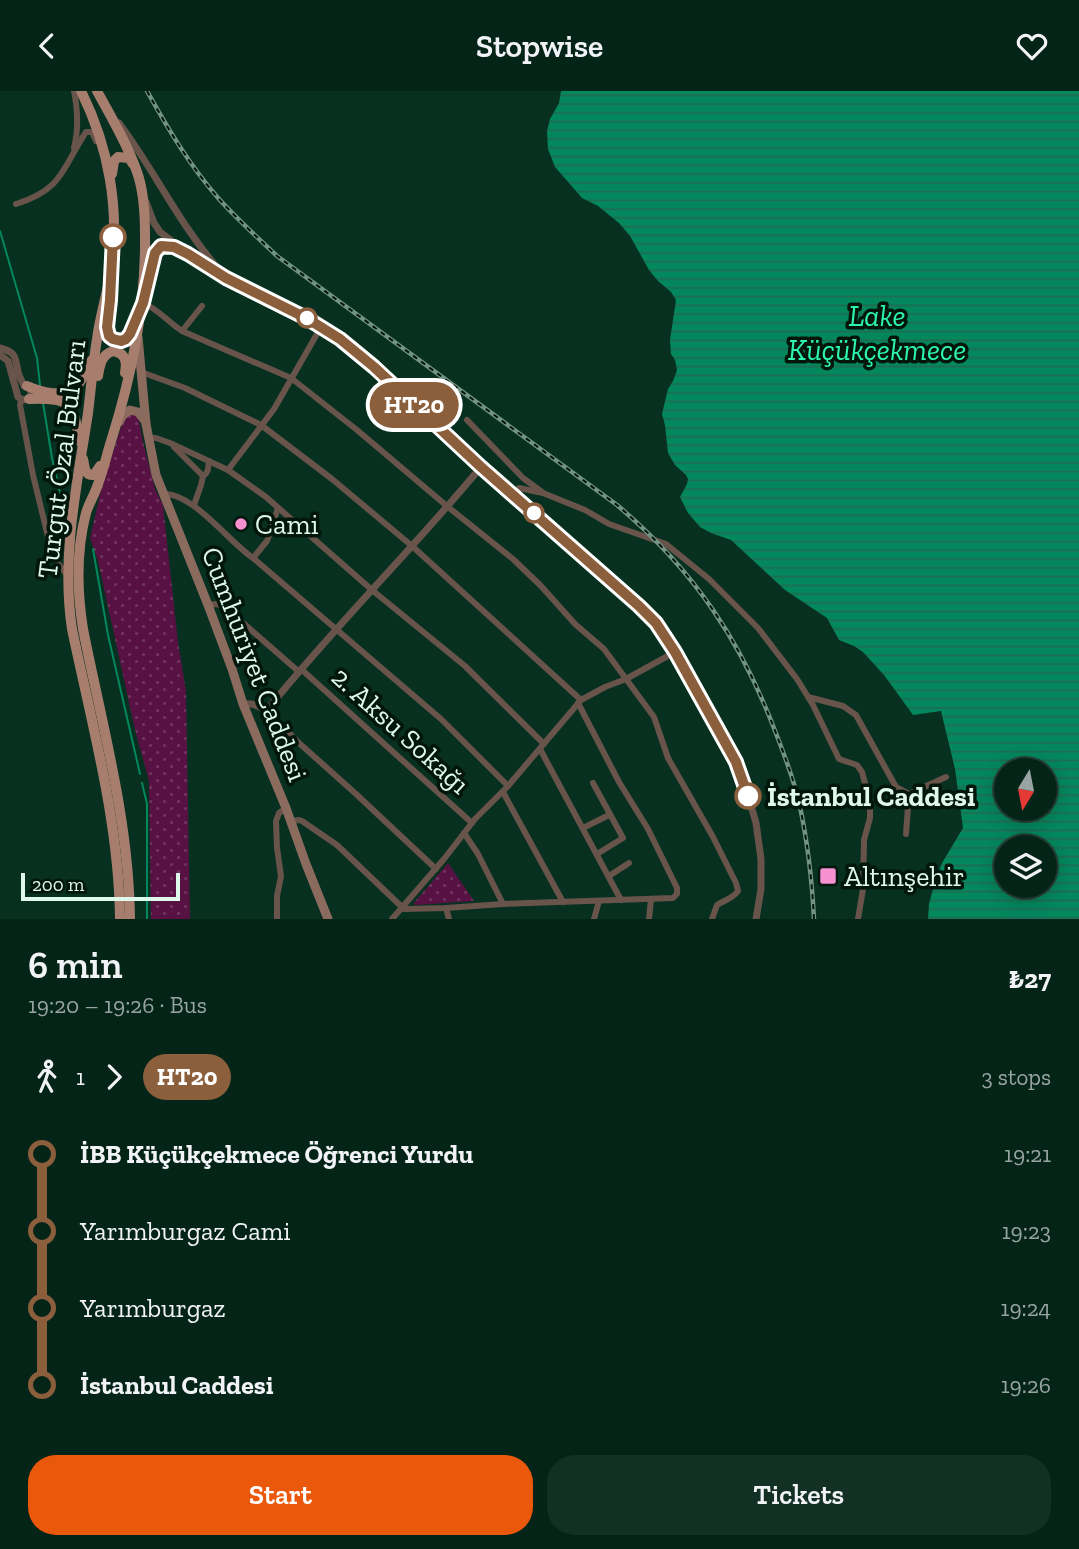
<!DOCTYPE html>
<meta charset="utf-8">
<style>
body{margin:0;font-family:"Zilla Slab",serif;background:#133025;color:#f1f3f6;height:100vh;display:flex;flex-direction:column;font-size:26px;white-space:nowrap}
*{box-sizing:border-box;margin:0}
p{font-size:23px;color:#97a4a2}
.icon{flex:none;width:38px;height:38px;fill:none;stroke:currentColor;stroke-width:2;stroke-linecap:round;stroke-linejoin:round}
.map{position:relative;height:828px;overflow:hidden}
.drawer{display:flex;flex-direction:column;background:#052418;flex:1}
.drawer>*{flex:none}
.badge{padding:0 14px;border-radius:23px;font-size:24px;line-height:46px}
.needle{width:46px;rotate:190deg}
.controls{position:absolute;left:994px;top:667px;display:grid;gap:14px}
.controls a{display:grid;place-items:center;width:63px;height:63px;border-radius:50%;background:#052418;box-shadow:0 4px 18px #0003,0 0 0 2px #264137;font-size:35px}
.scale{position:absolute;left:21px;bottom:18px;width:159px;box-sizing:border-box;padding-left:7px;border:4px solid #def9eb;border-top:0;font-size:19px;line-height:24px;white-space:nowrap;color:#def9eb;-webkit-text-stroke:5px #02160c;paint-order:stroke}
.map>.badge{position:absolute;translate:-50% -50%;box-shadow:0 0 0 4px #fff}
.legs{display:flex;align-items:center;gap:10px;height:77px;padding:0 28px;font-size:23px}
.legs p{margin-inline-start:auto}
.summary{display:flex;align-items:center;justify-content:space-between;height:119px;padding:0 28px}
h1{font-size:38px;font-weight:600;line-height:52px}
.button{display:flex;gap:14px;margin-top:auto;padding:14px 28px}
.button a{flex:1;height:80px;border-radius:28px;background:#ea580c;color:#fff;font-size:28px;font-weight:600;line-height:80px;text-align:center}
.button a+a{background:#133025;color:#f1f3f6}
ul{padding:0 28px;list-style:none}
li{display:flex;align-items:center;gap:24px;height:77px;font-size:26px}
li i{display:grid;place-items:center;width:10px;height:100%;margin:0 9px;background:currentColor}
li i::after{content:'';width:18px;height:18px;margin:-9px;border:5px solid;border-radius:50%;background:#052418}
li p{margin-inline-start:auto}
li:first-child i{background:linear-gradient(#0000 50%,currentColor 0)}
li:last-child i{background:linear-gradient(currentColor 50%,#0000 0)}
header{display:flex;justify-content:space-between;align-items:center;height:91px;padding:0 28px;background:#052418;font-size:32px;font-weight:600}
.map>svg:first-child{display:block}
.park{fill:url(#park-dots)}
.water{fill:url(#water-rules);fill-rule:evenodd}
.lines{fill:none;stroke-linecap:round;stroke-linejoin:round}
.stream{stroke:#03875d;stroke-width:2}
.minor{stroke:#68544b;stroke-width:6}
.tertiary{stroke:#68544b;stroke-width:7}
.secondary{stroke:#8c6b5f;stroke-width:9}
.primary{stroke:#a77e6d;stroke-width:10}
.rail-casing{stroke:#719384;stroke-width:4.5}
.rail{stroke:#02160c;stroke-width:2;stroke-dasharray:5;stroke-linecap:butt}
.line-1-casing{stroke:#fff;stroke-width:16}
.line-1{stroke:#8b5e3c;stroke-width:10}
.stop-1-dot{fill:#fff;stroke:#8b5e3c;stroke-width:3.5}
.poi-dot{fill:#f690d0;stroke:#02160c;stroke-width:2.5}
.labels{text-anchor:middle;stroke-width:7;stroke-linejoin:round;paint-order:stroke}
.street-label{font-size:28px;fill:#def9eb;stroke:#02160c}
.poi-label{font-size:28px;fill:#def9eb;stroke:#02160c;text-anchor:start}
.stop-label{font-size:28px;font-weight:bold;fill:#def9eb;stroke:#02160c;text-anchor:start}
.water-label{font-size:30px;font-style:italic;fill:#2ef5ae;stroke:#02160c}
</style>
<header><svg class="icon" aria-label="back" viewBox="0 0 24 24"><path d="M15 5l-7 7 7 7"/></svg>Stopwise<svg class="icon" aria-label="heart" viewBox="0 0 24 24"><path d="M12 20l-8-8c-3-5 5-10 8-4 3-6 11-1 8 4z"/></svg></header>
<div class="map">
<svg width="1079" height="828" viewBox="0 0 1079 828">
<defs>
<pattern id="park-dots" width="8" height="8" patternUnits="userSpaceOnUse" patternTransform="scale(1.75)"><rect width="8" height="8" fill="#571243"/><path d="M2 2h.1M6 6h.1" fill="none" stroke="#6f355e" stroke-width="1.8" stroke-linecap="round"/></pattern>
<pattern id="water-rules" width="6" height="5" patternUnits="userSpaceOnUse" patternTransform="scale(1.75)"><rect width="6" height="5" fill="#03875d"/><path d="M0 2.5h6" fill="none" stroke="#206c53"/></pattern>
</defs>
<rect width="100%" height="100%" fill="#073020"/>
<g class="park">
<path d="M133 321 139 329 143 351 155 398 163 414 178 551 186 600 190 828H151L149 690 135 639 98 470 90 447 101 399 123 330Z"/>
<path d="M448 772 474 810 416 814 413 813Z"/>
</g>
<path class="water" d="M561 0H1079V828H928L929 813 936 787 942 772 963 737 955 678 941 620 913 624 884 584 863 561 854 555 839 549 827 527 785 499 731 449 711 442 700 436 688 422 680 406 687 393 688 388 686 384 675 374 668 362 665 334 662 323 668 298 673 290 677 279 675 269 671 263 670 249 676 209 671 201 658 190 649 179 630 145 619 132 598 115 582 107 555 76 548 58 547 40 550 28 559 12ZM1006 679H1045V718H1006ZM1006 756H1045V794H1006Z"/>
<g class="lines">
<g class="stream">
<path d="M0 140 37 267 40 294"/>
<path d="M43 312 52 367 65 423"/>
<path d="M93 458 108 544 140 683"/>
<path d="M142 692 147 713V828"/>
</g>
<g class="minor">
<path d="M74 57C79 37 78 20 74 0"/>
<path d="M16 113C64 98 62 77 86 41H92L96 50"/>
<path d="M143 212C157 217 169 232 182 240L291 287 357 339 448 416 513 468 541 495 575 533 604 558 654 626 668 667 713 746 736 792 738 800C732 808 725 809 717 814L712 828"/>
<path d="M182 240 202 215"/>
<path d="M141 281 185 297 261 334 332 388 412 455 581 609"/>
<path d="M21 309 20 314 33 384 53 466 67 484"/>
<path d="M467 329 523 387 542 401"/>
<path d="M148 347H156L170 352 228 379 266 406 372 499 465 575 544 653"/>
<path d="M174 356 203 385C209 382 208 376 209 370"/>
<path d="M228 379 274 318 321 236"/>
<path d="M164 403C193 402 229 451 253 467L441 628 508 695"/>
<path d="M513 403 519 397 543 402 585 419 609 433 666 453 709 488 758 537 797 588 813 614 839 668 857 674 862 681 870 711V727L864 749 863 798 858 828"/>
<path d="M194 414 201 394 203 385"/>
<path d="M253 467 267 450 278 417"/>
<path d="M208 514 216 513 225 516 298 580"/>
<path d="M301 578 472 732"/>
<path d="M808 606 843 615 856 624 896 696 909 703 946 686"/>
<path d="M267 619 299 652 356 703 436 778"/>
<path d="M540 658 621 809"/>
<path d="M593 692 623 747 597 763"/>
<path d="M503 701 563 811"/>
<path d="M291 730 299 729 302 730 337 754 404 818 446 817 503 813 673 807 677 803V797L648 738 619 691 578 612"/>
<path d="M583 737 609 724"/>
<path d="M464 742 478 763 503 813"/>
<path d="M906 743 909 703"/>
<path d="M609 785 629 772"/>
<path d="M446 817 449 828"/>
<path d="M277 828V805L281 785 277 757 276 730 279 722 286 717"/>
<path d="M392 828 444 768 475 728 508 695 581 609 605 596 626 588 675 561"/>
<path d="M594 828 599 810"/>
<path d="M649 828 651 808"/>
</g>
<g class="tertiary">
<path d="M119 32C155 80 180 135 221 181"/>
<path d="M146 111 154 132 160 141 189 163 226 186 308 228 360 264 481 376 649 524 675 561 736 671 744 690 756 732 761 768V798L756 828"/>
<path d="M147 195 153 168 158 157 165 155 176 157"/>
<path d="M0 257C19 262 14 268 19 284 19 285 24 294 24 295 31 296 33 302 29 308L23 309 18 306 8 270 0 264"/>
<path d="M243 613H252L267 619C335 535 412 459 481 376"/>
</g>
<g class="secondary">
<path d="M138 246 146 333 156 384 208 514 232 578 243 613 286 717 306 773 328 828"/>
<path d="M119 331 123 324 130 319 138 321 146 331"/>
</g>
<g class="primary">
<path d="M81 0C109 56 120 119 111 180 107 203 100 225 97 248 93 273 91 297 88 322 77 394 61 465 72 538 92 634 119 730 120 828"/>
<path d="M97 0C111 26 127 52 137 81 144 100 145 123 145 144 146 214 133 280 112 347 107 362 104 378 98 393 95 403 89 412 86 422 76 460 77 500 83 538 102 634 129 729 130 828"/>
<path d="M112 83 114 70 118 66 129 67 133 73"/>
<path d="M110 213C108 228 100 256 126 248L137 227"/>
<path d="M98 285C100 274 101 264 113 260 126 262 127 271 125 282"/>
<path d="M27 295C41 301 65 308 77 295 83 288 87 277 92 269"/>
<path d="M29 308C69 307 74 310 79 350"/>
<path d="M83 368C85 376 84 385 94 384L100 375"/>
</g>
<defs>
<path id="rail" d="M147 0C168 38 190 75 219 108 237 128 257 146 277 165L617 414C694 479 742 551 777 645 786 668 795 692 800 716 808 753 812 790 814 828"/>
</defs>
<use href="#rail" class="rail-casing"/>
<use href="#rail" class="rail"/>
</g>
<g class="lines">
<defs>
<path id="line-1" d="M113 146 110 209 107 236 109 245 113 248 121 250 126 248 130 243 143 212 155 162 161 155 174 156 188 163 226 187 308 228 340 248 374 276 481 376 639 515 656 532 675 561 736 671 748 705"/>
</defs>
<use href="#line-1" class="line-1-casing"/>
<use href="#line-1" class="line-1"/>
</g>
<g class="stop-1-dot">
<circle cx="113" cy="146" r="12"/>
<circle cx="307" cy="227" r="9"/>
<circle cx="534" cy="422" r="9"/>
<circle cx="748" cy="705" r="12"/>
</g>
<g class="poi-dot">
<circle cx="241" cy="433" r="7"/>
<rect x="819" y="776" width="18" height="18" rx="3.5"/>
</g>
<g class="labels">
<g class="street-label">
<text transform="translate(61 368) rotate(-83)" y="10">Turgut Özal Bulvarı</text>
<text transform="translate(255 573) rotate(69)" y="10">Cumhuriyet Caddesi</text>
<text transform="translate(401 639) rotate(42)" y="10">2. Aksu Sokağı</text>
</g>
<g class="poi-label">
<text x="255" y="443">Cami</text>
<text x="844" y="795">Altınşehir</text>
</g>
<g class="stop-label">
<text x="767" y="715">İstanbul Caddesi</text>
</g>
<g class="water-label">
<text x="877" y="235">Lake<tspan x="877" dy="34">Küçükçekmece</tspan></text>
</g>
</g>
</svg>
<div class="controls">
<a><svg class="needle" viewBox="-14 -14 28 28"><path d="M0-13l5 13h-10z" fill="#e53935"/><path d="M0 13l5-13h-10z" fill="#97a4a2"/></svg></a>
<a><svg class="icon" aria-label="layers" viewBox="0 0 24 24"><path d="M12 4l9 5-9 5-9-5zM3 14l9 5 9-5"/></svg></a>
</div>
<div class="scale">200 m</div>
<b class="badge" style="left:414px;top:314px;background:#8b5e3c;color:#fff">HT20</b>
</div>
<section class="drawer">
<div class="summary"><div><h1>6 min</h1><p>19:20 – 19:26 · Bus</p></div><b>₺27</b></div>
<div class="legs"><svg class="icon" aria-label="walk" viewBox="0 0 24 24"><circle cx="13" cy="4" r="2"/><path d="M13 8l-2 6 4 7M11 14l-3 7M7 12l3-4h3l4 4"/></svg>1<svg class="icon" aria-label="forward" viewBox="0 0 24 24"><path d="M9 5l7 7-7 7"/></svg><b class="badge" style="background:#8b5e3c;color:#fff">HT20</b><p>3 stops</p></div>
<ul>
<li><i style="color:#8b5e3c"></i><b>İBB Küçükçekmece Öğrenci Yurdu</b><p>19:21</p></li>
<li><i style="color:#8b5e3c"></i><span>Yarımburgaz Cami</span><p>19:23</p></li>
<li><i style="color:#8b5e3c"></i><span>Yarımburgaz</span><p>19:24</p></li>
<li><i style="color:#8b5e3c"></i><b>İstanbul Caddesi</b><p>19:26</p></li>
</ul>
<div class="button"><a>Start</a><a>Tickets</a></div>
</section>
